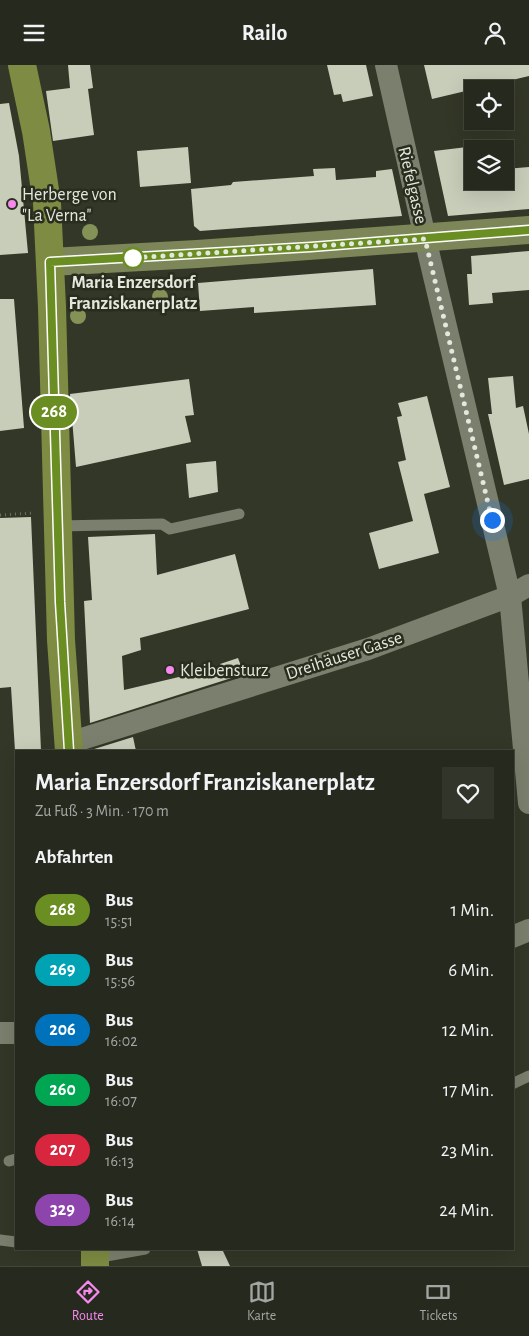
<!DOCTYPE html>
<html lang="de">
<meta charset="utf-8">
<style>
body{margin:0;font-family:"Alegreya Sans",sans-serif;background:#32352a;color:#f1f3f6;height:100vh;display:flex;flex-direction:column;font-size:19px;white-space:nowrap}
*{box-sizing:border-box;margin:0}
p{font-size:16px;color:#a4a6a4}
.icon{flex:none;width:28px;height:28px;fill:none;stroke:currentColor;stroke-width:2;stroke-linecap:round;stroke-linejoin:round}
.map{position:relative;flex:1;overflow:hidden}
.drawer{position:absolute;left:15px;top:685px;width:499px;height:500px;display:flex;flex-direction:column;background:#26291d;border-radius:0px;box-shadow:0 5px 20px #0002,0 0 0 1px #42453b}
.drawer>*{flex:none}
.badge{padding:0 10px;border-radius:16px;font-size:18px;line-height:32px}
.tools{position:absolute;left:464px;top:15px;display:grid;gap:10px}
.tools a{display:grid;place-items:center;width:50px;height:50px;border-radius:0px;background:#26291d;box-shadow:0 5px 20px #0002,0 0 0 1px #42453b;font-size:25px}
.you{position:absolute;width:25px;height:25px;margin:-12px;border:4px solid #fff;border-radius:50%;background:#1a73e8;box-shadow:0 0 0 8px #1a73e833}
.map>.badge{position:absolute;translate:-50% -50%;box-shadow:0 0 0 2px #fff}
h2{padding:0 20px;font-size:19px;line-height:45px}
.round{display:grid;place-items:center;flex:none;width:52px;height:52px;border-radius:0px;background:#32352a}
.summary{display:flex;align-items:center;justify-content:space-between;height:85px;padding:0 20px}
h1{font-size:24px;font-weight:700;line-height:38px}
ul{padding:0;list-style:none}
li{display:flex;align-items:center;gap:15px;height:60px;padding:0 20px}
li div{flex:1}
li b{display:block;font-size:19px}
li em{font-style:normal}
li .badge{min-width:55px;font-weight:700;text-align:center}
header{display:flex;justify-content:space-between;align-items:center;height:65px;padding:0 20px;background:#26291d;font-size:22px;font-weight:700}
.tab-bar{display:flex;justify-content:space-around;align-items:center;height:70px;border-top:1px solid #42453b;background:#26291d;font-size:14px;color:#a4a6a4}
.tab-bar a{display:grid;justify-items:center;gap:2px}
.tab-bar .current{color:#f589ee}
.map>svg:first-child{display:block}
.building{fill:#c7cdb9}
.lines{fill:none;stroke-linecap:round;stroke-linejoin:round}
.path{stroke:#6c6f61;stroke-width:3;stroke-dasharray:1 4;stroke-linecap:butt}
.lane{stroke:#7b806e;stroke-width:11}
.street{stroke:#7b806e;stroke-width:22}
.secondary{stroke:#7c8659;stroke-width:28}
.primary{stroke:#7e8c43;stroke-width:28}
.tree{fill:#849257}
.line-casing{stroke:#fff;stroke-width:11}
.line{stroke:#6b8e23;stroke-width:8}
.walk{stroke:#e4e7dd;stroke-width:5;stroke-dasharray:0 9}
.poi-dot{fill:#f589ee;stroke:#292d1d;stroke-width:2}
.stop-dot{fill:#fff;stroke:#6b8e23;stroke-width:2.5}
.labels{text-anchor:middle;stroke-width:5;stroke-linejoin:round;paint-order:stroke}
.street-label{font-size:18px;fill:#e4e7dd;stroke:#292d1d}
.poi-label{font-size:18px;fill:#e4e7dd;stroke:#292d1d;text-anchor:start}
.stop-label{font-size:18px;font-weight:bold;fill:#e4e7dd;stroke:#292d1d}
</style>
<header><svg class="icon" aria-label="menu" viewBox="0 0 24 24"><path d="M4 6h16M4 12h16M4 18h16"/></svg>Railo<svg class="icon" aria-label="person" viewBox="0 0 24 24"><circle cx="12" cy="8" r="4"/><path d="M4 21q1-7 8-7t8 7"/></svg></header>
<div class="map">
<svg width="529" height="1201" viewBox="0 0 529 1201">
<rect width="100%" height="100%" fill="#333727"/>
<g class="building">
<path d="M68 0H90L93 23 88 24 94 70 53 76 46 26 70 23Z"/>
<path d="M327 0H366L373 31 343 37 341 29 334 30Z"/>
<path d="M424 0H529V11L432 34Z"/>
<path d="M9 38 19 91 28 188 0 190V39Z"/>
<path d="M188 82 191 118 140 122 137 86Z"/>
<path d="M467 82 472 107V116H505V104L529 102V144L448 151 434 86Z"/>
<path d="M335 103 336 115 376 112V106L392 104 402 151 200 166 194 161 191 124 231 120 233 117 314 111 313 104Z"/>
<path d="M529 186V225L492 228 493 238 469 240 467 209H472L471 191Z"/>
<path d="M373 204 376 240 254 248V242L200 246 198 218Z"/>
<path d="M0 234H14L24 363 0 366Z"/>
<path d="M513 311 516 343 523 341 529 369V414L504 420 488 349H492L488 313Z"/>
<path d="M189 314 194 350 185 351 191 377 76 402 70 329Z"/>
<path d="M427 331 450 422 424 429 439 488 379 504 369 468 413 456 398 397 406 395 397 352 402 351 398 338Z"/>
<path d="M216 396 218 427 189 433 186 399Z"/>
<path d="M31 452 41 686H15L11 622 0 623V453Z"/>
<path d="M155 469 157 510 235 489 249 544 140 573 141 585 122 591 124 625 221 602 220 599 238 593 244 609 90 658 84 536 92 535 88 472Z"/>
<path d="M133 672 136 686H91V685Z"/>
<path d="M197 1184H222L230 1201H202Z"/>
</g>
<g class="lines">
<path class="path" d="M0 450 33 448"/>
<g class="lane">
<path d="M57 461 162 459 170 464 239 449"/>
<path d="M512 1019 529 1011"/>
<path d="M9 1096 16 1094"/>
<path d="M0 1175 16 1177"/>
<path d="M95 1193 145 1184"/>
</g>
<g class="street">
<path d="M386 0 429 190 510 531 529 738"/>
<path d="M69 678 368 584 510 531 529 520"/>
<path d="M512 872 529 865"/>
<path d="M0 968H16"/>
</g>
<path class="secondary" d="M50 197 197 189 529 165"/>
<g class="primary">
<path d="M22 0 36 66 47 138 52 242 61 575 69 686"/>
<path d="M95 1184V1201"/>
</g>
</g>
<g class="tree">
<circle cx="90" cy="167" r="8"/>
<circle cx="160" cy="232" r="8"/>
<circle cx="78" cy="251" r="8"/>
</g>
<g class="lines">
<defs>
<path id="line" d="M69 686 60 537 50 197 311 182 529 165"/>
</defs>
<use href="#line" class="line-casing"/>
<use href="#line" class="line"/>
<path class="walk" d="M133 193H130L425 174 492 455"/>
</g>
<g class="poi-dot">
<circle cx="12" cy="139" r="5"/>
<circle cx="170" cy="605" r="5"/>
</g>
<circle class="stop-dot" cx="133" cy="193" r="10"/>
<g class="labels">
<g class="street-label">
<text transform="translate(413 120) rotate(77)" y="6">Riefelgasse</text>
<text transform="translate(344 590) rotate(-18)" y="6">Dreihäuser Gasse</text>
</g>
<g class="poi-label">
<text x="22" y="135">Herberge von<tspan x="22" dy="21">"La Verna"</tspan></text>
<text x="180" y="611">Kleibensturz</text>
</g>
<g class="stop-label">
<text x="133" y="223">Maria Enzersdorf<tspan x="133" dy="21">Franziskanerplatz</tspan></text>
</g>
</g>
</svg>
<div class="tools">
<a><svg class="icon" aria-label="locate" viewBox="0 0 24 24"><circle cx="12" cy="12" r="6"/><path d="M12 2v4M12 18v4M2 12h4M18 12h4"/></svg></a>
<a><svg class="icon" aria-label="layers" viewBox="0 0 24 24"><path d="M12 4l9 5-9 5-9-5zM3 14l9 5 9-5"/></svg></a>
</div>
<div class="you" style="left:492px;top:455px"></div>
<b class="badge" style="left:54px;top:347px;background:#6b8e23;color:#fff">268</b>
<section class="drawer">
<div class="summary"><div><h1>Maria Enzersdorf Franziskanerplatz</h1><p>Zu Fuß · 3 Min. · 170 m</p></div><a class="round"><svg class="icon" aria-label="heart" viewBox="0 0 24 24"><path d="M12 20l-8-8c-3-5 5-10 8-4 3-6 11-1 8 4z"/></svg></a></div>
<h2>Abfahrten</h2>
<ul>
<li><span class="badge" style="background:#6b8e23;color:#fff">268</span><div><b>Bus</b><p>15:51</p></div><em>1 Min.</em></li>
<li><span class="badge" style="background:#00a3b4;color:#fff">269</span><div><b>Bus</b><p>15:56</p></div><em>6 Min.</em></li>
<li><span class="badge" style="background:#0072bc;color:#fff">206</span><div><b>Bus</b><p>16:02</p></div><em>12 Min.</em></li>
<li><span class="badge" style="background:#00a651;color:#fff">260</span><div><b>Bus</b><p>16:07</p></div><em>17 Min.</em></li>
<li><span class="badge" style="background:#d7263d;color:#fff">207</span><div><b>Bus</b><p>16:13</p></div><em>23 Min.</em></li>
<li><span class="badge" style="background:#8e44ad;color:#fff">329</span><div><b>Bus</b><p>16:14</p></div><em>24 Min.</em></li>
</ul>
</section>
</div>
<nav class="tab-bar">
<a class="current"><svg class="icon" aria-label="directions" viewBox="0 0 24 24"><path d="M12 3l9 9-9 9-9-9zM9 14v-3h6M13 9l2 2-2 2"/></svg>Route</a>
<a><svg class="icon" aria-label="map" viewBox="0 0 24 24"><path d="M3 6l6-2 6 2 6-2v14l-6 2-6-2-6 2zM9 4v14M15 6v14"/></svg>Karte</a>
<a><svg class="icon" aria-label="tickets" viewBox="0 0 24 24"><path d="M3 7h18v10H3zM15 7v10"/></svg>Tickets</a>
</nav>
